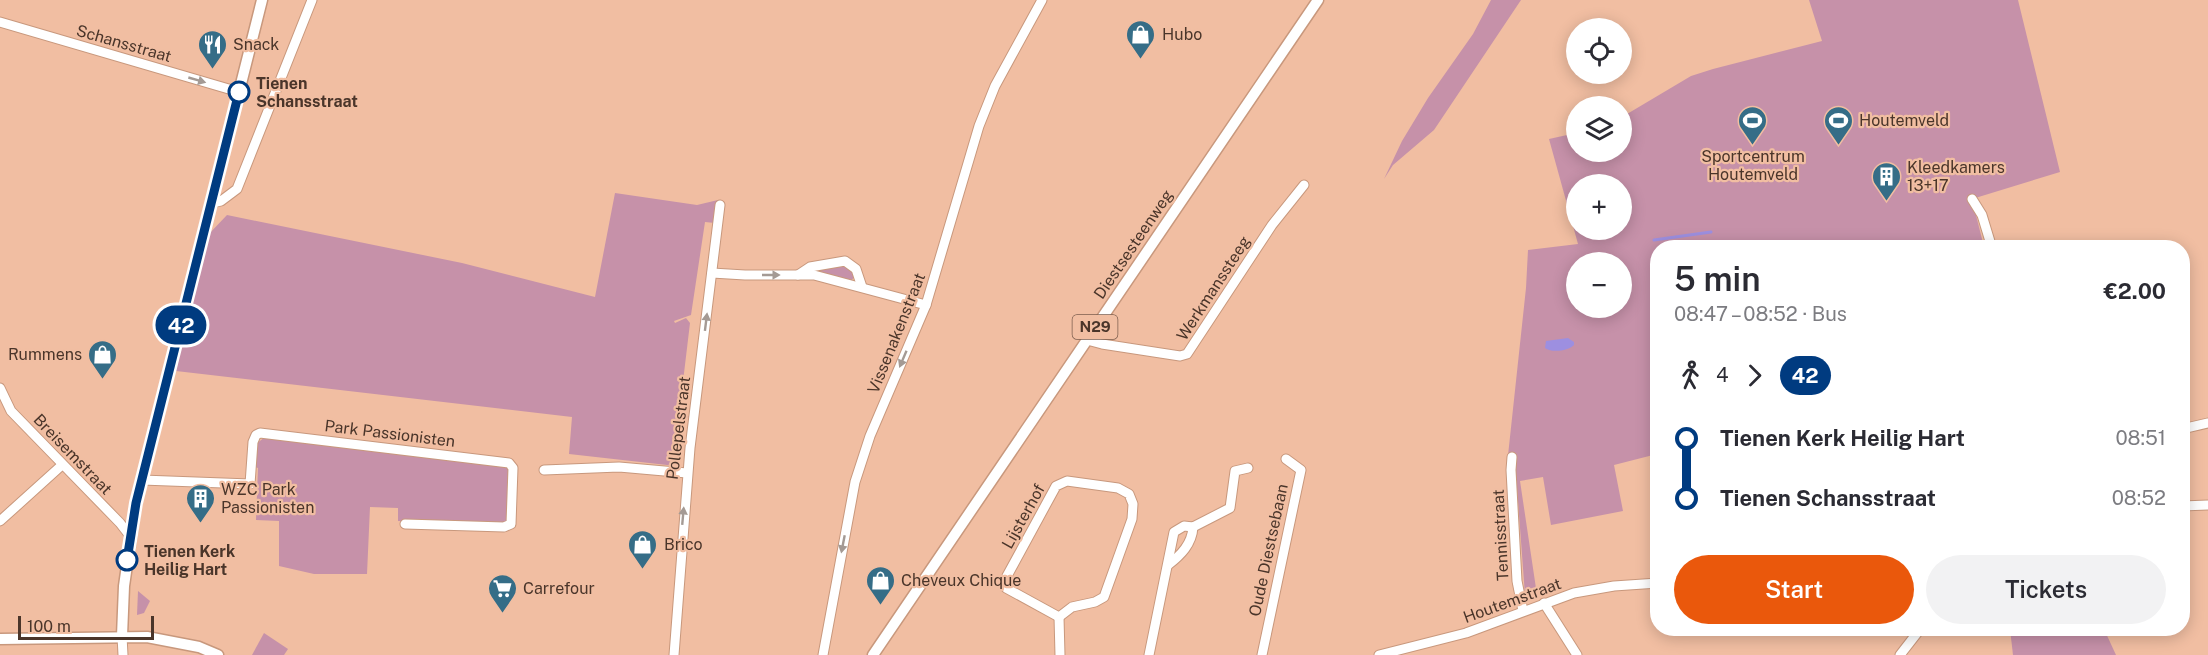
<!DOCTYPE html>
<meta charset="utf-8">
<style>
body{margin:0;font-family:"Public Sans",sans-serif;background:#f2f2f3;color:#2b2b33;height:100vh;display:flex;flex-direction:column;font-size:22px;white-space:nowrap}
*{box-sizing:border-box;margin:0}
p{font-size:20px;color:#7c7c81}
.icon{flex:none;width:33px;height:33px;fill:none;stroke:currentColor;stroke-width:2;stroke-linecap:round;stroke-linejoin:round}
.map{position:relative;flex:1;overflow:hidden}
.side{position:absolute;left:1650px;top:240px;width:540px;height:396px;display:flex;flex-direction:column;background:#fff;border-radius:24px;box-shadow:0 3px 15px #0003}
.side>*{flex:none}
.badge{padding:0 12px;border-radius:20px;font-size:21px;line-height:39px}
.controls{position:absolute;left:1566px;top:18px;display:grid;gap:12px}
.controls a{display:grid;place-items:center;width:66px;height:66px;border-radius:50%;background:#fff;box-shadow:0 3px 15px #0003;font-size:30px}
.scale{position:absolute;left:18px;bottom:15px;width:136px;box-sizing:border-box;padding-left:6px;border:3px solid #4a352a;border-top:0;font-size:16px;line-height:21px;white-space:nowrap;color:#4a352a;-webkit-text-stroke:4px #f1bea2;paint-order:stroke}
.map>.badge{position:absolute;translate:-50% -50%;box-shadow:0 0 0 3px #fff}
.legs{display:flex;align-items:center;gap:9px;height:66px;padding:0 24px;font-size:20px}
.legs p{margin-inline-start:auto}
.overview{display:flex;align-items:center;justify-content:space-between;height:102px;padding:0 24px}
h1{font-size:33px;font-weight:600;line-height:45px}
.button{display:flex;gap:12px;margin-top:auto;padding:12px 24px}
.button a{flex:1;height:69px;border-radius:36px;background:#ea580c;color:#fff;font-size:24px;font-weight:600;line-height:69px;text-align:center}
.button a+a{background:#f2f2f3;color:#2b2b33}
ul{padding:0 24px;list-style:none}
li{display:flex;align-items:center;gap:21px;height:60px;font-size:22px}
li i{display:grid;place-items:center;width:9px;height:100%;margin:0 8px;background:currentColor}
li i::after{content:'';width:15px;height:15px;margin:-8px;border:4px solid;border-radius:50%;background:#fff}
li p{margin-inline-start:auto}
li:first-child i{background:linear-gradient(#0000 50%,currentColor 0)}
li:last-child i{background:linear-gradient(currentColor 50%,#0000 0)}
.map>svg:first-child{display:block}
.green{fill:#c691a9;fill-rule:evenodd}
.water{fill:#9d8fe0}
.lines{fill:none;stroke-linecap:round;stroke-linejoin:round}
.stream{stroke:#9d8fe0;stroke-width:3}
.minor-casing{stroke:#c8987d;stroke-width:11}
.major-casing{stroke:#c8987d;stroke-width:13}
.minor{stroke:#fff;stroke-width:9}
.major{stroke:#fff;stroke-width:10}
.oneway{fill:#a49a94}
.line-1-casing{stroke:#fff;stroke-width:14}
.line-1{stroke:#003b80;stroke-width:9}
.stop-1-dot{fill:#fff;stroke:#003b80;stroke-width:3}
.labels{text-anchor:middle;stroke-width:4.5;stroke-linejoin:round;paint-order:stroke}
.shield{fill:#f1bea2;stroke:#7c5e4e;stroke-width:1.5}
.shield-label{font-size:15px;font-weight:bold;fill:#4a352a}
.poi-label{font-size:16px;fill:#4a352a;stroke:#f1bea2;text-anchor:start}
.street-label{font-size:16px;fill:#4a352a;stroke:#f1bea2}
.stop-label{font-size:16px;font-weight:bold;fill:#4a352a;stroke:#f1bea2;text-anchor:start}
</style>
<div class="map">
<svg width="2208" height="655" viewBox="0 0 2208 655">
<rect width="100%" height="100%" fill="#f1bea2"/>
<g class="green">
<path d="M1491 0H1521L1434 130 1393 165 1384 179 1402 141 1428 98 1473 34Z"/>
<path d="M1809 0H2018L2060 172 1972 199 1984 247 1658 248 1657 454 1614 465 1623 511 1551 525 1543 477 1520 481 1537 595 1528 599 1525 595 1516 474H1506L1526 288 1528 250 1578 244 1549 139 1576 133V152H1622V117L1691 76 1713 69 1822 41ZM1576 184H1622V230H1576ZM1576 262H1622V308H1576Z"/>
<path d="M615 193 697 205 718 200 715 223 705 222 691 315 674 321 675 323 686 318 690 323 679 415 689 416 681 426 676 466 569 454 572 417 176 371 206 237 227 215 462 263 595 297Z"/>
<path d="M846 264 855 275 852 280 817 272V269Z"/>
<path d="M265 437 503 464 509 468 508 520 499 525 398 521V508L370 507 367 574H314L279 566V521L256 520 258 468 255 467 256 444Z"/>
<path d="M138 591 150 601 144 613 137 615Z"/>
<path d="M2010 629H2104L2116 655H2013Z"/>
<path d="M264 633 288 649 284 655H252Z"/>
</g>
<path class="water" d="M1568 338 1574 342V345C1568 351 1552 353 1545 348L1546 341Z"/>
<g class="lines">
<path class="stream" d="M1654 240 1711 232"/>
<defs>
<g id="minor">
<path d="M0 22 239 92"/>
<path d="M1972 199 1982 215 1992 248"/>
<path d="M212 203 221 201 237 189 312 0"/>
<path d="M712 273 745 275H814L926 305"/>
<path d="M798 275 810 267 845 261 856 269 862 287"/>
<path d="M1087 340 1102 344 1180 356 1187 354 1272 225 1304 185"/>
<path d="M0 388 11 411 120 523 130 536"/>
<path d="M2182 429 2208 423"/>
<path d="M1512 457 1511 470 1517 581 1523 611"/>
<path d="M544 470 619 467 687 473"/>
<path d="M142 480 250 484 253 442 256 435 260 433 509 463 513 468 511 524 504 527 405 524"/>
<path d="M1067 481 1118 488 1129 494 1133 504 1132 519 1104 597 1095 602 1072 607 1059 617 1006 588 1007 576 1056 486Z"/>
<path d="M2182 506 2208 505"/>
<path d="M0 521 62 465"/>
<path d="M1168 565C1181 555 1192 544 1193 527"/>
<path d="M1544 603 1577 655"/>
<path d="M1059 617 1060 655"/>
<path d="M122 636 123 655"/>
<path d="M674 655 690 448 720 205"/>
<path d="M823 655 855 482 870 436 926 305 979 126 995 86 1042 0"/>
<path d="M1149 655 1174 532 1184 526 1193 527 1230 508 1235 471 1248 468"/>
<path d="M1262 655 1301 470 1286 459"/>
<path d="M1379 655 1466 633 1574 593 1614 586 1658 583"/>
<path d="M1900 655 1921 628"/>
</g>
<g id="major">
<path d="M122 636 124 586 136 503 262 0"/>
<path d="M0 639 147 637 199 647 218 655"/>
<path d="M873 655 1318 0"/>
</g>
</defs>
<use href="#minor" class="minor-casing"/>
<use href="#major" class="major-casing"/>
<use href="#minor" class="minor"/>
<use href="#major" class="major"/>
</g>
<defs><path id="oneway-solid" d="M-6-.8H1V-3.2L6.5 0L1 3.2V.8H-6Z" transform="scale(1.5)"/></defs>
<g class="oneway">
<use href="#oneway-solid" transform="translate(197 80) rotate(16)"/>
<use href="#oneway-solid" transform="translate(771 275)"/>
<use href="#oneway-solid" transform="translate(706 322) rotate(-83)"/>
<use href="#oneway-solid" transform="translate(903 359) rotate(113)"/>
<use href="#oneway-solid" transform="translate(683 516) rotate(-85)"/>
<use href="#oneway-solid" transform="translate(843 544) rotate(101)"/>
</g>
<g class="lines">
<defs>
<path id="line-1" d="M127 560 136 503 239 92"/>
</defs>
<use href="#line-1" class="line-1-casing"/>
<use href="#line-1" class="line-1"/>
</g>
<defs>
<symbol id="shop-pin" viewBox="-11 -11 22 30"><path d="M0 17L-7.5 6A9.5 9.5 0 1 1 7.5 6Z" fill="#356d87" stroke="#f1bea2"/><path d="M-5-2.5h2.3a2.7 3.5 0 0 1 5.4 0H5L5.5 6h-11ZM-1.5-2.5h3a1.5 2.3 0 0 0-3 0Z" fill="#fff"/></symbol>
<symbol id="restaurant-pin" viewBox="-11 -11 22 30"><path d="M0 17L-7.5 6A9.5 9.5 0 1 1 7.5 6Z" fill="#356d87" stroke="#f1bea2"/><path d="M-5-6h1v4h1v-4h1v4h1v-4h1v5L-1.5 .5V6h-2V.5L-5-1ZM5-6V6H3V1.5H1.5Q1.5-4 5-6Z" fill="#fff"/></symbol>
<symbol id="stadium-pin" viewBox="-11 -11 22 30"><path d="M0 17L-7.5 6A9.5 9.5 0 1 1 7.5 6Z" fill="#356d87" stroke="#f1bea2"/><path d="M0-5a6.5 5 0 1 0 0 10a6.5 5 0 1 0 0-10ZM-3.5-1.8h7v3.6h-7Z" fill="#fff"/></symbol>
<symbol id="building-pin" viewBox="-11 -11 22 30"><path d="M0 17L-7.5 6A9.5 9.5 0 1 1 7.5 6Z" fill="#356d87" stroke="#f1bea2"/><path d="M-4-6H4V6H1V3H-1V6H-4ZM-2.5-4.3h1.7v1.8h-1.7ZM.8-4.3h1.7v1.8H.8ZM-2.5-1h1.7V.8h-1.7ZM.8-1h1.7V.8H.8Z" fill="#fff"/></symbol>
<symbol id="supermarket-pin" viewBox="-11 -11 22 30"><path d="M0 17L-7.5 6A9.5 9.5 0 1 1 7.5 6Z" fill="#356d87" stroke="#f1bea2"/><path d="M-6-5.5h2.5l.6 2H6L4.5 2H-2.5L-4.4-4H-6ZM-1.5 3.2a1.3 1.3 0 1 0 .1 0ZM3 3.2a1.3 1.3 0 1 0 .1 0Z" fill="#fff"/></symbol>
</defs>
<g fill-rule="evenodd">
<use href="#shop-pin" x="1124" y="18" width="33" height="45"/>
<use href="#restaurant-pin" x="196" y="28" width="33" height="45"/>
<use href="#stadium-pin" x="1736" y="104" width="33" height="45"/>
<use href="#stadium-pin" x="1822" y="104" width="33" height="45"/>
<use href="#building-pin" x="1870" y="160" width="33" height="45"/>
<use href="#shop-pin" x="86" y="338" width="33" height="45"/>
<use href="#building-pin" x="184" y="482" width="33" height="45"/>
<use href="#shop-pin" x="626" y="528" width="33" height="45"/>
<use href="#shop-pin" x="864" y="564" width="33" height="45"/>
<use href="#supermarket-pin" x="486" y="572" width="33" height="45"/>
</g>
<g class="stop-1-dot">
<circle cx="239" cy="92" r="10"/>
<circle cx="127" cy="560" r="10"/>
</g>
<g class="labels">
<rect class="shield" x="1072.5" y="315" width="45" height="24" rx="4.5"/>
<g class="shield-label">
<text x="1095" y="332">N29</text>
</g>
<g class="poi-label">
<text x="1162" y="40">Hubo</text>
<text x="233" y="50">Snack</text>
<text x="1859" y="126">Houtemveld</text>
<text x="1753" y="162" text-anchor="middle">Sportcentrum<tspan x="1753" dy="18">Houtemveld</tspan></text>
<text x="1907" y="173">Kleedkamers<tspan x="1907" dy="18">13+17</tspan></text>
<text x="82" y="360" text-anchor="end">Rummens</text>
<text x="221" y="495">WZC Park<tspan x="221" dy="18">Passionisten</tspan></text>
<text x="664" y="550">Brico</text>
<text x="901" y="586">Cheveux Chique</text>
<text x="523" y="594">Carrefour</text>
</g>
<g class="street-label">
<text transform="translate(124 43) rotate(16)" y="6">Schansstraat</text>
<text transform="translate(1133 244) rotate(-56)" y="6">Diestsesteenweg</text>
<text transform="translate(1213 288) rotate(-57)" y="6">Werkmanssteeg</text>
<text transform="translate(896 333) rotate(-68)" y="6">Vissenakenstraat</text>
<text transform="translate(678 428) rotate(-83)" y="6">Pollepelstraat</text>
<text transform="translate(390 433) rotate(7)" y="6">Park Passionisten</text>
<text transform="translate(73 454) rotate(46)" y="6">Breisemstraat</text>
<text transform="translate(1023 516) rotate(-61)" y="6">Lijsterhof</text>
<text transform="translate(1500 535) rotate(-93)" y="6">Tennisstraat</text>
<text transform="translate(1268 550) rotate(-78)" y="6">Oude Diestsebaan</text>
<text transform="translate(1512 600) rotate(-20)" y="6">Houtemstraat</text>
</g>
<g class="stop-label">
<text x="256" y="89">Tienen<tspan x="256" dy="18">Schansstraat</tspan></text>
<text x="144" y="557">Tienen Kerk<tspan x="144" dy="18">Heilig Hart</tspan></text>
</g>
</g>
</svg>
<div class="controls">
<a><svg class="icon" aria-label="locate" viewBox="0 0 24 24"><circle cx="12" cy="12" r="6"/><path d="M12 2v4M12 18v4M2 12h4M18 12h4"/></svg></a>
<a><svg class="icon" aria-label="layers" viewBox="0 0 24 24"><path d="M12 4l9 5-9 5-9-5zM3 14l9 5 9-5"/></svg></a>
<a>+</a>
<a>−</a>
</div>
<div class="scale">100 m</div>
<b class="badge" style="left:181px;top:325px;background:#003b80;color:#fff">42</b>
<section class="side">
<div class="overview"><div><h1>5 min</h1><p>08:47 – 08:52 · Bus</p></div><b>€2.00</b></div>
<div class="legs"><svg class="icon" aria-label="walk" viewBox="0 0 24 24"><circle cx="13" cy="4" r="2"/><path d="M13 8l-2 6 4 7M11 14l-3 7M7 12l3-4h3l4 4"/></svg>4<svg class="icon" aria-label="forward" viewBox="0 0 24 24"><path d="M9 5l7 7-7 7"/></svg><b class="badge" style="background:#003b80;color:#fff">42</b></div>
<ul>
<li><i style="color:#003b80"></i><b>Tienen Kerk Heilig Hart</b><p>08:51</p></li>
<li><i style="color:#003b80"></i><b>Tienen Schansstraat</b><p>08:52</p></li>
</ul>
<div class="button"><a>Start</a><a>Tickets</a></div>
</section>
</div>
